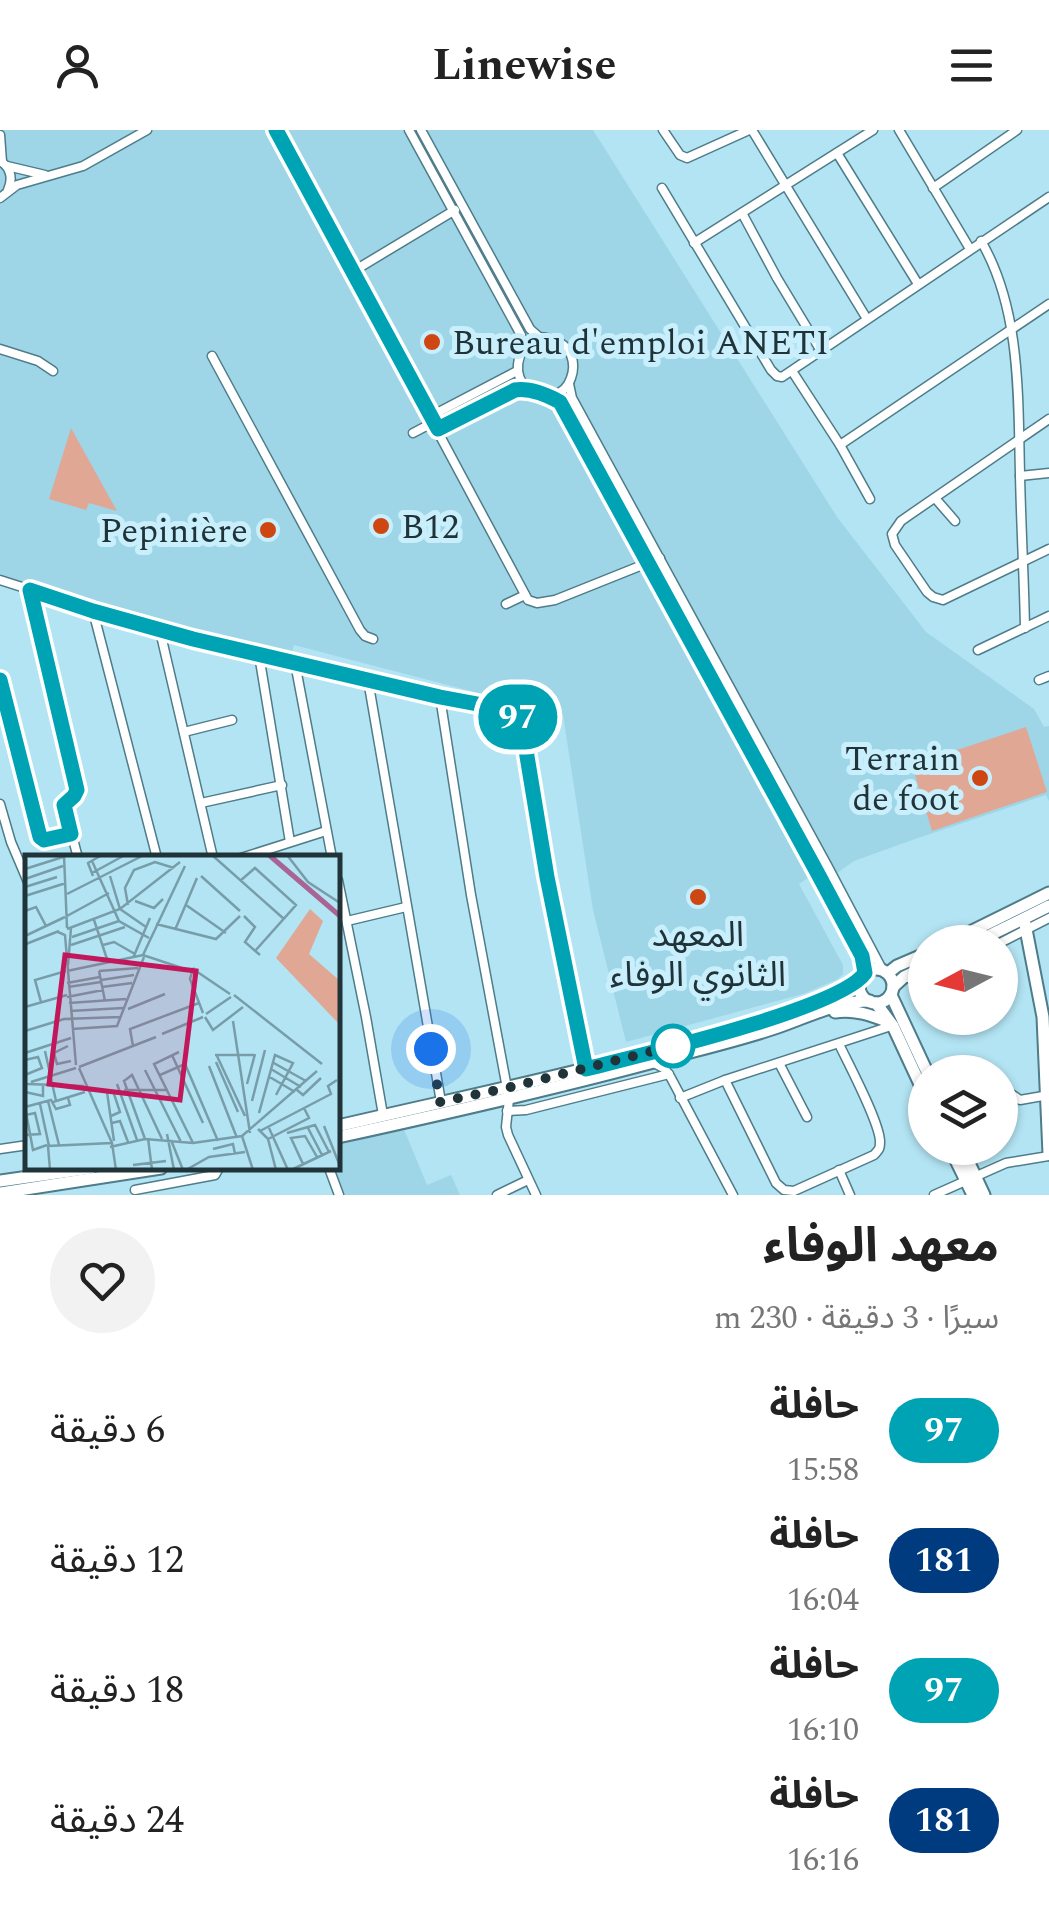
<!DOCTYPE html>
<html lang="ar">
<meta charset="utf-8">
<style>
body{margin:0;font-family:Spectral,"Noto Sans Arabic",serif;background:#f2f2f2;color:#222;direction:rtl;height:100vh;display:flex;flex-direction:column;font-size:38px;white-space:nowrap}
*{box-sizing:border-box;margin:0}
p{font-size:32px;color:#767676}
.icon{flex:none;width:55px;height:55px;fill:none;stroke:currentColor;stroke-width:2;stroke-linecap:round;stroke-linejoin:round}
.map{position:relative;height:1065px;overflow:hidden;direction:ltr}
.drawer{display:flex;flex-direction:column;background:#fff;flex:1}
.drawer>*{flex:none}
.badge{padding:0 20px;border-radius:32px;font-size:35px;line-height:65px}
.needle{width:65px;rotate:263deg}
.controls{position:absolute;left:908px;top:795px;display:grid;gap:20px}
.controls a{display:grid;place-items:center;width:110px;height:110px;border-radius:50%;background:#fff;box-shadow:0 2px 8px #0004;font-size:50px}
.you{position:absolute;width:50px;height:50px;margin:-25px;border:8px solid #fff;border-radius:50%;background:#1a73e8;box-shadow:0 0 0 15px #1a73e833}
.map>.badge{position:absolute;translate:-50% -50%;box-shadow:0 0 0 5px #fff}
.round{display:grid;place-items:center;flex:none;width:105px;height:105px;border-radius:52px;background:#f2f2f2}
.headline{display:flex;align-items:center;justify-content:space-between;height:170px;padding:0 50px}
h1{font-size:48px;font-weight:700;line-height:75px}
ul{padding:0;list-style:none}
li{display:flex;align-items:center;gap:30px;height:130px;padding:0 50px}
li div{flex:1}
li b{display:block;font-size:38px}
li em{font-style:normal}
li .badge{min-width:110px;font-weight:700;text-align:center}
header{display:flex;justify-content:space-between;align-items:center;height:130px;padding:0 50px;background:#fff;font-size:45px;font-weight:700}
.map>svg:first-child{display:block}
.built{fill:#9ed6e7}
.green{fill:#e1a795}
.lines{fill:none;stroke-linecap:round;stroke-linejoin:round}
.street-casing{stroke:#4e7c89;stroke-width:11}
.secondary-casing{stroke:#4e7c89;stroke-width:15}
.street{stroke:#fff;stroke-width:8}
.secondary{stroke:#fff;stroke-width:11}
.line-casing{stroke:#fff;stroke-width:22}
.line{stroke:#00a3b4;stroke-width:15}
.walk{stroke:#203339;stroke-width:10;stroke-dasharray:0 18}
.poi-dot{fill:#ce4713;stroke:#c8effb;stroke-width:4}
.stop-dot{fill:#fff;stroke:#00a3b4;stroke-width:5}
.labels{text-anchor:middle;stroke-width:10;stroke-linejoin:round;paint-order:stroke}
.poi-label{font-size:35px;fill:#203339;stroke:#c8effb;text-anchor:start}
.inset-river{fill:none;stroke:#a86495;stroke-width:5}
.inset-road{fill:none;stroke:#789da9;stroke-width:2.5}
.view{fill:#c2185b;fill-opacity:0.15;stroke:#c2185b;stroke-width:5}
.inset-edge{fill:none;stroke:#203339;stroke-width:5}
</style>
<header><svg class="icon" aria-label="menu" viewBox="0 0 24 24"><path d="M4 6h16M4 12h16M4 18h16"/></svg>Linewise<svg class="icon" aria-label="person" viewBox="0 0 24 24"><circle cx="12" cy="8" r="4"/><path d="M4 21q1-7 8-7t8 7"/></svg></header>
<div class="map">
<svg width="1049" height="1065" viewBox="0 0 1049 1065">
<rect width="100%" height="100%" fill="#b3e4f3"/>
<g class="built">
<path d="M0 0H593L837 387 926 502 1034 579 1044 597 1049 596V671L1046 665 915 709 854 731 836 744 830 735 817 742 799 754 843 835V844L838 849 803 864 626 912 593 780 563 585 294 515 291 527 147 491 0 444Z"/>
<path d="M403 997 427 1055 451 1045 460 1065H344L333 1038H338V1011Z"/>
</g>
<g class="green">
<path d="M71 298 117 381 89 373 86 380 49 369Z"/>
<path d="M1026 597 1047 662 932 701 912 635Z"/>
</g>
<g class="lines">
<defs>
<g id="street">
<path d="M276 0 528 470 537 473 555 470 660 428"/>
<path d="M409 0 521 205 523 217"/>
<path d="M421 0 530 199 539 207"/>
<path d="M663 0 680 25 687 28 749 0"/>
<path d="M752 0 867 189"/>
<path d="M899 0 970 119"/>
<path d="M0 5 2 32"/>
<path d="M837 23 918 154"/>
<path d="M0 31C11 37 13 49 8 60"/>
<path d="M7 36 45 45"/>
<path d="M662 58 771 240 777 246 782 247 1049 67"/>
<path d="M933 58 1017 0"/>
<path d="M0 68 17 55 83 36 147 0"/>
<path d="M742 83 777 148 821 221"/>
<path d="M981 111C1021 179 1018 267 1020 344 1021 395 1024 446 1025 498"/>
<path d="M694 113 873 0"/>
<path d="M352 142 455 80"/>
<path d="M539 207C553 208 565 212 571 225 574 233 574 240 571 248 558 286 492 258 529 210Z"/>
<path d="M0 219 38 231 53 241"/>
<path d="M212 226 360 500 365 506 373 509"/>
<path d="M792 241 840 315 870 369"/>
<path d="M569 254 572 268 828 737 882 839"/>
<path d="M549 266 560 272 723 568 862 826 865 843"/>
<path d="M431 286 517 241"/>
<path d="M1049 289 911 384 901 391 892 404 895 415 927 462 933 467 943 470 1049 419"/>
<path d="M438 299 515 260 526 259"/>
<path d="M413 303 434 292"/>
<path d="M840 315 1049 174"/>
<path d="M1020 346 1049 343"/>
<path d="M935 368 955 391"/>
<path d="M0 450 160 501 440 567 509 580 519 588 521 596 555 786 586 939"/>
<path d="M29 460 77 660 75 666 64 675 78 728"/>
<path d="M506 474 525 465"/>
<path d="M93 481 157 728"/>
<path d="M160 501 213 728"/>
<path d="M978 520 1049 486"/>
<path d="M259 525 290 712"/>
<path d="M295 533 332 728"/>
<path d="M0 550 39 707 49 709 71 704"/>
<path d="M368 550 441 972"/>
<path d="M1039 550 1049 546"/>
<path d="M440 567 471 765 509 969 506 997 508 1005 536 1065"/>
<path d="M184 602 232 590"/>
<path d="M201 673 282 655"/>
<path d="M0 674 11 712 28 752"/>
<path d="M241 728 326 701"/>
<path d="M338 750 366 887 383 985"/>
<path d="M347 791 406 777"/>
<path d="M1000 813 1049 788"/>
<path d="M904 847 915 850 925 849"/>
<path d="M654 933 665 939 671 948 733 1065"/>
<path d="M779 933 807 987"/>
<path d="M725 950 776 1053 784 1060 794 1061 874 1025C879 1019 880 1020 880 1011 879 991 849 935 839 914"/>
<path d="M1000 956 1020 970 1049 965"/>
<path d="M680 968 725 950 894 895"/>
<path d="M507 981 526 980 669 944"/>
<path d="M0 1019 28 1015"/>
<path d="M329 1038 339 1065"/>
<path d="M839 1040 850 1065"/>
<path d="M135 1060 215 1045 219 1038"/>
<path d="M497 1065 528 1050"/>
<path d="M934 1065 1006 1033 1049 1026"/>
</g>
<g id="secondary">
<path d="M1024 789 1043 887 1049 1024"/>
<path d="M950 812 1049 763"/>
<path d="M976 812 1049 776"/>
<circle cx="876" cy="856" r="17"/>
<path d="M888 843 897 836 925 824"/>
<path d="M893 857 904 847 925 837"/>
<path d="M891 865 927 942"/>
<path d="M876 873 893 896 925 965"/>
<path d="M835 882C854 879 871 885 889 892"/>
<path d="M338 996C437 973 537 952 636 926 713 906 788 886 860 851"/>
<path d="M338 1007C457 981 576 954 694 921 721 914 748 907 775 898 805 888 837 871 870 871"/>
<path d="M950 1018 973 1065"/>
<path d="M962 1018 984 1065"/>
<path d="M0 1051 91 1038"/>
<path d="M0 1063 161 1038"/>
</g>
</defs>
<use href="#street" class="street-casing"/>
<use href="#secondary" class="secondary-casing"/>
<use href="#street" class="street"/>
<use href="#secondary" class="secondary"/>
</g>
<g class="lines">
<defs>
<path id="line" d="M0 550 40 707 44 710 71 704 64 675 74 666 77 660 30 460 93 481 193 509 440 567 509 580 518 588 522 596 547 747 586 939C637 926 840 879 865 843L862 826 817 742 560 272C547 265 529 258 515 260L438 299 276 0"/>
</defs>
<use href="#line" class="line-casing"/>
<use href="#line" class="line"/>
<path class="walk" d="M431 919 440 972 507 958 673 916"/>
</g>
<g class="poi-dot">
<circle cx="432" cy="212" r="10"/>
<circle cx="381" cy="396" r="10"/>
<circle cx="268" cy="400" r="10"/>
<circle cx="980" cy="648" r="10"/>
<circle cx="698" cy="767" r="10"/>
</g>
<circle class="stop-dot" cx="673" cy="916" r="20"/>
<g class="labels">
<g class="poi-label">
<text x="452" y="224">Bureau d'emploi ANETI</text>
<text x="401" y="408">B12</text>
<text x="248" y="412" text-anchor="end">Pepinière</text>
<text x="960" y="640" text-anchor="end">Terrain<tspan x="960" dy="40">de foot</tspan></text>
<text x="698" y="816" text-anchor="middle">المعهد<tspan x="698" dy="40">الثانوي الوفاء</tspan></text>
</g>
</g>
<g transform="translate(25 725)">
<rect width="315" height="315" fill="#b3e4f3"/>
<path d="M285 54 298 66 284 99 315 126V170L251 103Z" fill="#e1a795"/>
<path class="inset-river" d="M244 0 315 61"/>
<path class="inset-road" d="M39 0 42 73M187 0 259 64M262 0 283 27 315 48M67 6 94 66 124 83M0 14 38 2M67 18 100 0M68 21 63 8 77 0M85 21 95 54 121 72M176 21 215 56M0 24 38 11M215 26 230 13 271 50 230 96M0 32 32 22M42 39 119 0M0 41 41 28M110 46 129 53 138 44M103 50 100 33 109 15 130 7 149 13M161 50 201 78M0 56 11 52 21 71M42 61 84 38M219 61 230 72 220 87 235 100M69 65 83 107M131 69 191 84 215 61M42 74 95 54 155 7M150 75 172 23M33 77 40 80 51 210M0 81 40 62M47 82 94 66M1 89 34 76M46 90 100 72M78 90 89 87 110 99M118 100 160 11M108 103 125 63M43 110 46 73M168 114 205 139M163 115 168 114 165 124 178 158M42 116 118 100 163 115M74 116 113 113M74 116 80 146M76 125 109 120M42 128 75 122M43 132 76 127M77 132 107 128M209 140 297 209M42 142 78 135M16 147 10 125 41 116M44 148 101 144M0 152 42 140M103 154 140 139M45 156 98 153M181 159 206 142M180 162 188 175 218 152M208 166 225 278M47 174 92 171 119 102M0 176 39 164 95 162M137 179 178 162M43 191 29 198 32 209 46 206M108 191 105 174 174 148M20 196 31 246M154 197 129 209 168 288M0 198 46 183M147 200 178 268M190 200H229M192 201 220 261M0 205 13 202 17 213 0 220M191 207 213 257M247 207 281 226M184 211 212 283M54 212 131 182M54 213 87 288 91 315M246 214 276 232M120 215 156 287M135 220 160 209 193 286M243 221 270 237M6 227 51 213M2 229 59 231M92 229 112 285M222 229 230 199M99 235H143M272 235 278 240 296 223M0 237 18 241V229M82 237 89 286M23 246 34 290M227 246 240 195M28 247 60 237M15 249 24 291M0 252 26 245 31 254 45 250 43 243M0 252 8 295 22 290M234 258 250 200 268 208 251 240M86 261 95 257 88 236M87 268 95 266 103 287M299 271 315 311M244 273 263 315M283 273 297 300M233 274 243 284 284 263 279 253M235 276 306 239 303 231 312 225M262 278 290 270 304 297M142 279 149 315M0 280 15 279 10 258 1 260M217 281 228 315M123 283 127 315M120 284 99 226 107 220 137 284M243 284 251 315M146 285 158 315M85 292 120 284 168 288 217 281 292 216M188 294 208 289 210 299M278 309 266 283 280 281 292 302M108 310 141 306M25 315 23 291 87 288M161 315 184 302 220 297M266 315 306 296"/>
<path class="view" d="M40 100 171 116 155 245 24 229Z"/>
<rect width="315" height="315" class="inset-edge"/>
</g>
</svg>
<div class="controls">
<a><svg class="needle" viewBox="-14 -14 28 28"><path d="M0-13l5 13h-10z" fill="#e53935"/><path d="M0 13l5-13h-10z" fill="#767676"/></svg></a>
<a><svg class="icon" aria-label="layers" viewBox="0 0 24 24"><path d="M12 4l9 5-9 5-9-5zM3 14l9 5 9-5"/></svg></a>
</div>
<div class="you" style="left:431px;top:919px"></div>
<b class="badge" style="left:518px;top:587px;background:#00a3b4;color:#fff">97</b>
</div>
<section class="drawer">
<div class="headline"><div><h1>معهد الوفاء</h1><p>سيرًا · 3 دقيقة · 230 m</p></div><a class="round"><svg class="icon" aria-label="heart" viewBox="0 0 24 24"><path d="M12 20l-8-8c-3-5 5-10 8-4 3-6 11-1 8 4z"/></svg></a></div>
<ul>
<li><span class="badge" style="background:#00a3b4;color:#fff">97</span><div><b>حافلة</b><p>15:58</p></div><em>6 دقيقة</em></li>
<li><span class="badge" style="background:#003b80;color:#fff">181</span><div><b>حافلة</b><p>16:04</p></div><em>12 دقيقة</em></li>
<li><span class="badge" style="background:#00a3b4;color:#fff">97</span><div><b>حافلة</b><p>16:10</p></div><em>18 دقيقة</em></li>
<li><span class="badge" style="background:#003b80;color:#fff">181</span><div><b>حافلة</b><p>16:16</p></div><em>24 دقيقة</em></li>
</ul>
</section>
